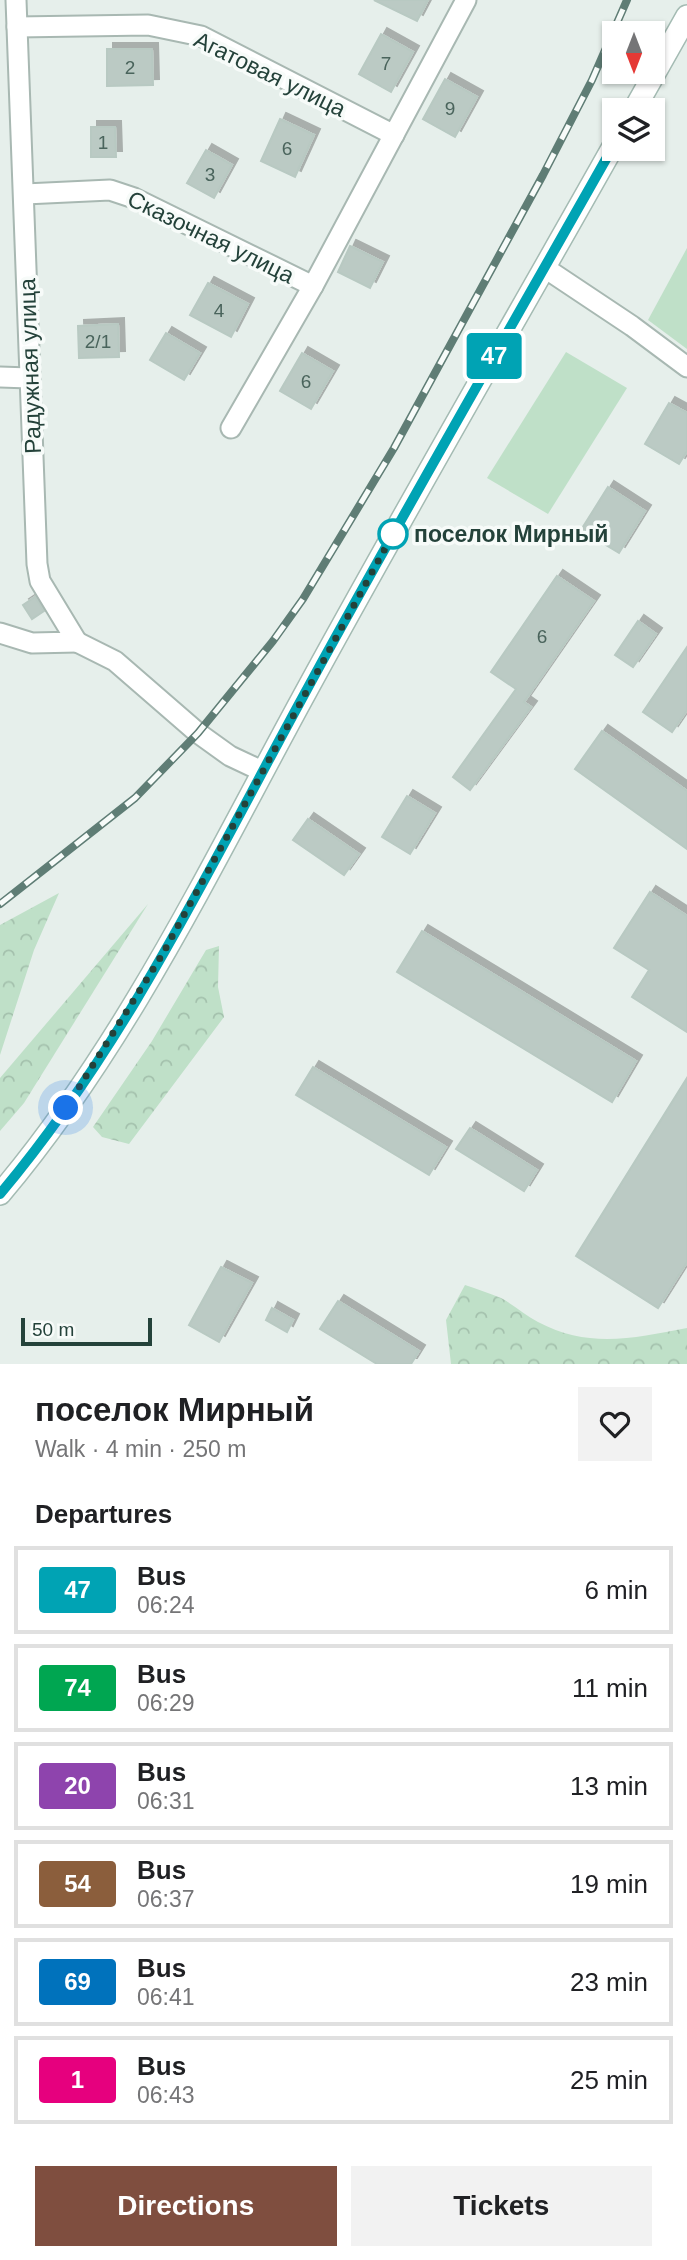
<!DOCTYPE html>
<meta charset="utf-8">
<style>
body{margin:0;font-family:Arial,sans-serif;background:#f2f2f2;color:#202124;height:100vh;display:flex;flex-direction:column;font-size:26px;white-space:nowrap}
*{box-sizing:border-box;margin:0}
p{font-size:23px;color:#757577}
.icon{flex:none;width:38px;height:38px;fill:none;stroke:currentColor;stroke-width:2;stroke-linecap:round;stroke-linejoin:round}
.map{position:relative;height:1364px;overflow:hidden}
.details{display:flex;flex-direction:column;background:#fff;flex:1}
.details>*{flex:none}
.badge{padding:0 14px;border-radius:5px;font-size:24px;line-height:46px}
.needle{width:46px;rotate:180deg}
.controls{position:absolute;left:602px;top:21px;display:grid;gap:14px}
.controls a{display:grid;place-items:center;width:63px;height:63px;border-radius:0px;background:#fff;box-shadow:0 2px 5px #0004;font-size:35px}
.scale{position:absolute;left:21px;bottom:18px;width:131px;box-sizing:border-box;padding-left:7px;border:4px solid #24423a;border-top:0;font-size:19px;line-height:24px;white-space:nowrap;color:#24423a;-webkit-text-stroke:5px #f7fbf9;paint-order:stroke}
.you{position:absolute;width:35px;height:35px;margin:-18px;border:5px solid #fff;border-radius:50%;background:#1a73e8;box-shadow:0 0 0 10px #1a73e833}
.map>.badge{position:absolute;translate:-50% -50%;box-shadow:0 0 0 4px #fff}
h2{padding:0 35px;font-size:26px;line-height:63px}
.round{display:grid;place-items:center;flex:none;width:74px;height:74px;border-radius:0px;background:#f2f2f2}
.headline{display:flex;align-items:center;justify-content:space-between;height:119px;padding:0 35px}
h1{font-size:33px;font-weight:700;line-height:52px}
.action{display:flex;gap:14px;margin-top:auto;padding:14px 35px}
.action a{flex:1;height:80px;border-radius:0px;background:#7f4e3f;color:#fff;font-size:28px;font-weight:700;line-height:80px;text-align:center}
.action a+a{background:#f2f2f2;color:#202124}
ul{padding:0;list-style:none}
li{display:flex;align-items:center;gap:21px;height:88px;margin:0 14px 10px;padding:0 21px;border:4px solid #e0e0e0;border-radius:0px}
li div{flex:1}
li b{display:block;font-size:26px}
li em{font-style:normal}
li .badge{min-width:77px;font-weight:700;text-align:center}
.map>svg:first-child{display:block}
.forest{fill:url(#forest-crowns)}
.green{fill:#bfe0c8}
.building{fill:#bbcac4;stroke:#b8c9c2;stroke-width:2;filter:url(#shadow)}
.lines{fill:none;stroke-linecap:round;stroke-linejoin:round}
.street-casing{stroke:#a8b8b2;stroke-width:23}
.secondary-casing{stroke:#a4bbb3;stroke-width:24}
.street{stroke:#fff;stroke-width:19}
.secondary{stroke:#fff;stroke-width:21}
.rail-casing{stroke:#5f7d75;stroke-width:8}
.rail{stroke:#f7fbf9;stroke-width:5;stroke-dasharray:16;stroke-linecap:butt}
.line-casing{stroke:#fff;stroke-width:16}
.line{stroke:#00a3b4;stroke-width:10}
.walk{stroke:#24423a;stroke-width:7;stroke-dasharray:0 12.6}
.stop-dot{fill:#fff;stroke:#00a3b4;stroke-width:3.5}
.labels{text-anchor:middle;stroke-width:7;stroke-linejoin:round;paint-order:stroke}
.number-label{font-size:19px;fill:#4a645c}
.street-label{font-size:23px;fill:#24423a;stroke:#f7fbf9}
.stop-label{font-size:23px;font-weight:bold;fill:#24423a;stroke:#f7fbf9;text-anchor:start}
</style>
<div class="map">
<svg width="687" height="1364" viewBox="0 0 687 1364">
<defs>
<pattern id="forest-crowns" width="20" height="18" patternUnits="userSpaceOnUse" patternTransform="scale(1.75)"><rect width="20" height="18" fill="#bfe0c8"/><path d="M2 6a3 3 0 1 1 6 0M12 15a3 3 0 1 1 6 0" fill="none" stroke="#a4c1ad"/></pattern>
<filter id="shadow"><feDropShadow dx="6" dy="-6" stdDeviation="0" flood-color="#0004"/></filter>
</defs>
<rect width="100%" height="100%" fill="#e6efeb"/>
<g class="forest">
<path d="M59 893 34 950 0 1055V925Z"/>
<path d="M148 904 24 1103 0 1131V1078Z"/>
<path d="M219 946 218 987 224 1017 129 1144 102 1137 93 1127 152 1041 206 950Z"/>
<path d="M465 1285C477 1289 489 1293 501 1298 514 1305 525 1315 538 1322 589 1349 634 1338 687 1328V1364H451L446 1320Z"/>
</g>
<g class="green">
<path d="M687 248V349L648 320Z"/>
<path d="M566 352 627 388 548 514 487 478Z"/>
</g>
<g class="building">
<path d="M374 0H428L417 21Z"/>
<path d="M381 34 413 52 391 92 359 74Z"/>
<path d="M107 49H152L153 85 107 86Z"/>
<path d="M445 79 477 97 455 137 423 119Z"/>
<path d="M280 119 314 135 295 177 261 161Z"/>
<path d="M91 127H115L116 157H91Z"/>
<path d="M206 150 232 165 214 198 187 183Z"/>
<path d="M350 246 383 262 370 288 338 272Z"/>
<path d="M208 283 248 304 231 337 190 315Z"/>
<path d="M118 324 119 357 79 358 78 326Z"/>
<path d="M166 333 200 353 184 380 150 360Z"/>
<path d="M302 353 333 371 311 409 280 391Z"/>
<path d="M669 403 687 413V451L679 464 645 444Z"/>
<path d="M608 487 645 511 619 553 581 530Z"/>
<path d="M557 576 594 601 524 702 531 707 470 790 453 777 516 689 491 672Z"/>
<path d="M35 597 44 611 32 619 23 605Z"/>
<path d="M638 621 656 634 633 667 615 655Z"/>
<path d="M687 647V710L672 732 643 712Z"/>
<path d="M602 731 687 791V849L575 769Z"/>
<path d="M407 796 435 813 410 854 382 837Z"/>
<path d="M308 819 359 854 344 875 293 840Z"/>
<path d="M650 892 687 916V1032L632 997 649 970 614 948Z"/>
<path d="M422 931 636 1061 612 1102 397 972Z"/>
<path d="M313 1067 446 1147 429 1175 296 1095Z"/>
<path d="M687 1078V1262L658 1308 576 1256Z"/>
<path d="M470 1128 537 1170 524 1191 456 1149Z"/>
<path d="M221 1267 252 1283 219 1342 189 1325Z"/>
<path d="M338 1301 419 1351 411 1364H377L320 1329Z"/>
<path d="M272 1308 293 1320 287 1332 266 1320Z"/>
</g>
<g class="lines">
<defs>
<g id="street">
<path d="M17 27 148 25 201 36 394 135"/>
<path d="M25 194 110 190 134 198 313 286"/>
<path d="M545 268 632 326 687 367"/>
<path d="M0 377 29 378"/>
<path d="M231 428 313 286 466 0"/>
<path d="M0 633 32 643 77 642 40 581 37 564 16 0"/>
<path d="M77 642 115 661 198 733 230 756 262 771"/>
</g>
<g id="secondary">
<path d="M634 110 687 16"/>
<path d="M0 1194C125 1046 210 868 302 699 403 513 510 330 614 145"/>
</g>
</defs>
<use href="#street" class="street-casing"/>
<use href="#secondary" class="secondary-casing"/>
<use href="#street" class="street"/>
<use href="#secondary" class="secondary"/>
<defs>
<path id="rail" d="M0 904 135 798 198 733 273 641 303 599 394 448 543 175 592 80 627 0"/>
</defs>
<use href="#rail" class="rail-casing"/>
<use href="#rail" class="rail"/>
</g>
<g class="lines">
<defs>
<path id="line" d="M0 1194C124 1047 208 871 299 704 401 516 509 331 614 145"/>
</defs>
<use href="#line" class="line-casing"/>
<use href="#line" class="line"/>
<path class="walk" d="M66 1108 162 955 393 534"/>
</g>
<circle class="stop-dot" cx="393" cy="534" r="14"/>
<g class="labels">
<g class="number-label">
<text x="386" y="70">7</text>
<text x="130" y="74">2</text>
<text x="450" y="115">9</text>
<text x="103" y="149">1</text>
<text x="287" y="155">6</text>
<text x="210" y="181">3</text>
<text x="219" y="317">4</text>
<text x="98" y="348">2/1</text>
<text x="306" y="388">6</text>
<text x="542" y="643">6</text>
</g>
<g class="street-label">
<text transform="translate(270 74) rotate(26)" y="8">Агатовая улица</text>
<text transform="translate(211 237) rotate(26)" y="8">Сказочная улица</text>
<text transform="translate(30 366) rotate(-92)" y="8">Радужная улица</text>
</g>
<g class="stop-label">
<text x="414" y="542">поселок Мирный</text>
</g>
</g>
</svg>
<div class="controls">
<a><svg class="needle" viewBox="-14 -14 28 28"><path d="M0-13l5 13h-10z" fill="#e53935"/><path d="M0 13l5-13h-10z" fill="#757577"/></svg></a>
<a><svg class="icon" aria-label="layers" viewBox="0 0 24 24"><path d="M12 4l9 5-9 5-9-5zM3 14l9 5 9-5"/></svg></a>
</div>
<div class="scale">50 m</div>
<div class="you" style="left:66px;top:1108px"></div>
<b class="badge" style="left:494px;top:356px;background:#00a3b4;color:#fff">47</b>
</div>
<section class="details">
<div class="headline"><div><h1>поселок Мирный</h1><p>Walk · 4 min · 250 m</p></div><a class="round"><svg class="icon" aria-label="heart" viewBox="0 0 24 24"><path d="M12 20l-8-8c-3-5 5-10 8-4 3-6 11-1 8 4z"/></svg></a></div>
<h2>Departures</h2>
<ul>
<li><span class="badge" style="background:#00a3b4;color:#fff">47</span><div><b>Bus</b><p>06:24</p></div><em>6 min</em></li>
<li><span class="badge" style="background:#00a651;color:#fff">74</span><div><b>Bus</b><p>06:29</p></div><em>11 min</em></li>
<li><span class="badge" style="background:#8e44ad;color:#fff">20</span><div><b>Bus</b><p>06:31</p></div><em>13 min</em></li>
<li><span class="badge" style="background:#8b5e3c;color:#fff">54</span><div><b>Bus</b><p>06:37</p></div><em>19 min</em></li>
<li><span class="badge" style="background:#0072bc;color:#fff">69</span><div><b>Bus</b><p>06:41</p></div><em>23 min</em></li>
<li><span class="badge" style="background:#e6007e;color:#fff">1</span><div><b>Bus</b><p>06:43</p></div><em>25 min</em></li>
</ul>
<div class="action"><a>Directions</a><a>Tickets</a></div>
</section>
